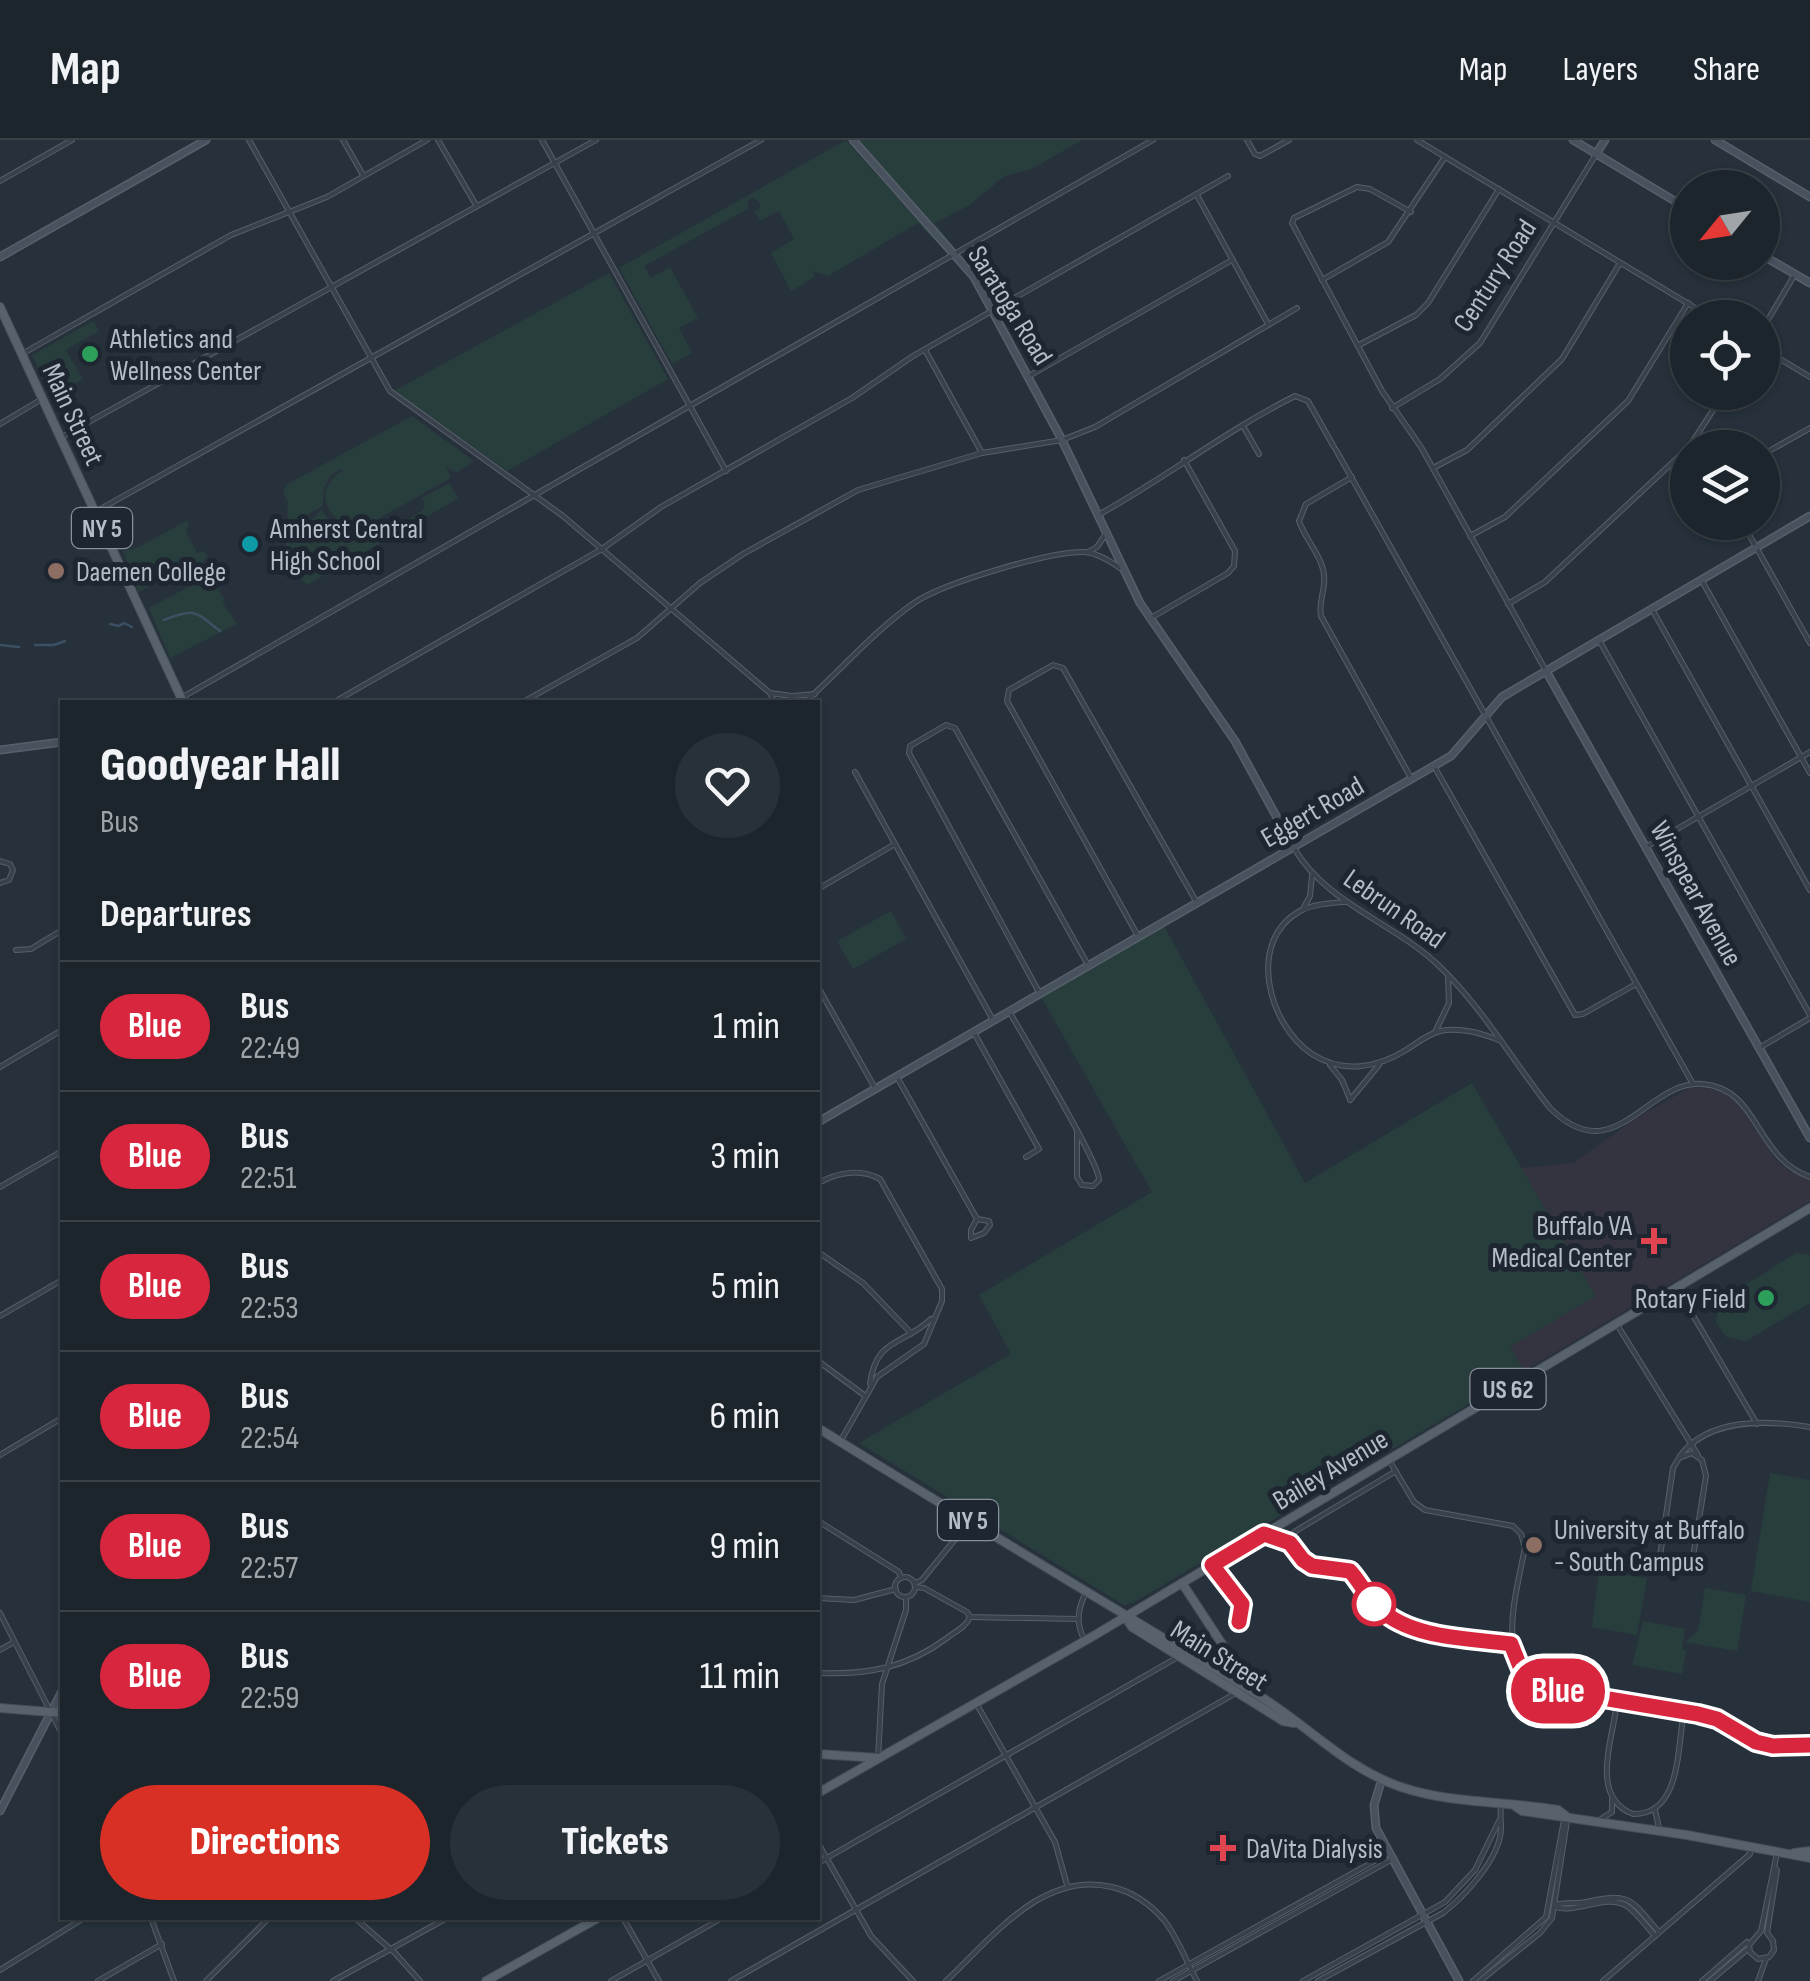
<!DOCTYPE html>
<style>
body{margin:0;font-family:"Sofia Sans Condensed",sans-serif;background:#293138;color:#f1f3f6;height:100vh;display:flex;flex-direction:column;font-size:38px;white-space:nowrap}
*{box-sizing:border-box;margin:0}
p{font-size:32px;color:#a0a5a9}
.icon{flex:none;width:55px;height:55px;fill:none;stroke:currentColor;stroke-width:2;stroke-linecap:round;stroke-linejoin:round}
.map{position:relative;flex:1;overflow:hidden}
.drawer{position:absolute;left:60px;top:560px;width:760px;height:1220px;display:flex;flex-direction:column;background:#1c252c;border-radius:0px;box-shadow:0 2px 8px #0004,0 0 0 2px #3a4248}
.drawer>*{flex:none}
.badge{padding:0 20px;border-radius:32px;font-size:35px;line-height:65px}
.needle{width:65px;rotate:240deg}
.fabs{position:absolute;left:1670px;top:30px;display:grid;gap:20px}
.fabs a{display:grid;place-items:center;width:110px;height:110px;border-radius:50%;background:#1c252c;box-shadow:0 2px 8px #0004,0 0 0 2px #3a4248;font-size:50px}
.map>.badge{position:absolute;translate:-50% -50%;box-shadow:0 0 0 5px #fff}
h2{padding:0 40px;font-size:38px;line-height:90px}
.round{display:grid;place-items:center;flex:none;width:105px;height:105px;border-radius:52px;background:#293138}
.head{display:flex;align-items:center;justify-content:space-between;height:170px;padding:0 40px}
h1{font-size:48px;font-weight:800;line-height:75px}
.primary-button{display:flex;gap:20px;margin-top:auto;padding:20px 40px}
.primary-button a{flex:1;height:115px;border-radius:60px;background:#d93025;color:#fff;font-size:40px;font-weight:800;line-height:115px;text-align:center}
.primary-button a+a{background:#293138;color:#f1f3f6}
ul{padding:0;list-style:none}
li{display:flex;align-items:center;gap:30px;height:130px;padding:0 40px;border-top:2px solid #3a4248}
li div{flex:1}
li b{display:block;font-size:38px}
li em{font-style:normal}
li .badge{min-width:110px;font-weight:700;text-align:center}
header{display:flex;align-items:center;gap:60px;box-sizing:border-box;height:140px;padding:0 50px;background:#1c252c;border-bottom:2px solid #3a4248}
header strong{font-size:48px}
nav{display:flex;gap:55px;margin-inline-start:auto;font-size:35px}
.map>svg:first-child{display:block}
.medical{fill:#343440}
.green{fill:#283e3d}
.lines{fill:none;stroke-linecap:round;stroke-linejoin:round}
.stream{stroke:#3c5063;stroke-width:2.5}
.street-casing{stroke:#57606a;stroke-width:6}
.secondary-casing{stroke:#57606a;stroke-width:9}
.primary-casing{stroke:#454e58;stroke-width:10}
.street{stroke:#39424c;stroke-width:4}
.secondary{stroke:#48525e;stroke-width:6}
.primary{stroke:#57626c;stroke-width:8}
.line-casing{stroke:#fff;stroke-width:22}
.line{stroke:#d7263d;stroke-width:15}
.leisure-dot{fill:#2e9e5b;stroke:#1e2731;stroke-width:4}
.culture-dot{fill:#0f9aa8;stroke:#1e2731;stroke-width:4}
.education-dot{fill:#8d6e63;stroke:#1e2731;stroke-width:4}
.health-dot{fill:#e0444e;stroke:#1e2731;stroke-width:4}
.stop-dot{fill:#fff;stroke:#d7263d;stroke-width:5}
.labels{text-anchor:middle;stroke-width:10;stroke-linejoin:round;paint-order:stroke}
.shield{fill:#1e2731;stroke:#88909a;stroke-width:2.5}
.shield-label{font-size:25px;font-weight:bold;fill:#b5bdc7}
.street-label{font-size:28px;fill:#b5bdc7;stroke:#1e2731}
.poi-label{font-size:28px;fill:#b5bdc7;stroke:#1e2731;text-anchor:start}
</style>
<header>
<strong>Map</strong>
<nav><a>Map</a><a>Layers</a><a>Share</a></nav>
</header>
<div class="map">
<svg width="1810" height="1841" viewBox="0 0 1810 1841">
<rect width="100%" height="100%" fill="#26313b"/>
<path class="medical" d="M1703 947 1721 951 1738 962 1775 1019 1790 1031 1810 1040V1061L1524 1231 1510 1207 1595 1156 1521 1028 1573 1023 1638 977 1689 948Z"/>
<g class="green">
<path d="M846 0 947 113 918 83 828 136 812 131 815 137 791 151 771 113 794 99 779 71 760 81 754 71 760 68V63L753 57 748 61V69L644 126 651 138 670 127 698 178 679 188 692 213 672 224 619 128Z"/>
<path d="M858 0H1082L1032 29 1005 36 968 66 935 83 955 109Z"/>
<path d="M609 133 668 239 507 331 394 251Z"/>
<path d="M93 181 99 191 66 210 83 239 52 257 32 215Z"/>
<path d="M412 276 474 321 457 333 446 327 451 338 349 395 352 398 374 385 382 396 423 370 425 364 422 358 449 343 459 358 307 445 283 421 286 403 282 394 309 377 312 380 321 370 330 381 345 388C324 367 314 351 344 329 327 332 322 350 323 366L292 384 287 376 288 362 283 353 286 345Z"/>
<path d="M186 381 189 384 186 391 197 413 204 411 208 417 203 420 205 425 197 428 194 424 138 452 123 411 137 408Z"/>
<path d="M207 430 210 434 216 431 217 439 214 442 225 460 222 462 237 484 170 518 149 468 205 438 203 433Z"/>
<path d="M891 771 906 799 853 829 837 801Z"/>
<path d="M1164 786 1305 1043 1472 943 1596 1156 1510 1207 1524 1231 1133 1463 1124 1465 859 1303 1011 1214 979 1155 1152 1052 1041 857Z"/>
<path d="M1796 1113 1810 1115V1163L1746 1201 1726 1197 1716 1182 1720 1161Z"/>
<path d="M1770 1333 1810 1340V1462L1751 1451Z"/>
<path d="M1599 1431 1647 1438 1637 1495 1592 1487Z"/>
<path d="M1705 1448 1746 1455 1737 1511 1685 1502 1698 1491Z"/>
<path d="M1643 1481 1685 1489 1682 1509 1686 1511 1682 1534 1632 1525Z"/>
</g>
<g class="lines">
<g class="stream">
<path d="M164 480C197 467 195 472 220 491"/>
<path d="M110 484 119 486 124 483 132 487"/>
<path d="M0 505 19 507"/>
<path d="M35 505H54L65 501"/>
</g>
<defs>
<g id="street">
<path d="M249 0 390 251 563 376 770 553 774 562"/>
<path d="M343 0 363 35"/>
<path d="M438 0 476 65"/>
<path d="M542 0 726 331"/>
<path d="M1247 0 1255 14 1260 16 1289 0"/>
<path d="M1417 0 1712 178"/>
<path d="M0 41 72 0"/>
<path d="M1198 57 1268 184"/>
<path d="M1411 72 1370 49 1357 47 1294 78 1292 83 1382 251 1421 307 1546 531"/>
<path d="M1322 140 1388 102 1445 17"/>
<path d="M1762 190 1795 134"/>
<path d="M1359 205 1416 175 1428 163 1499 49"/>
<path d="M1762 208 1810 237"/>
<path d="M925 210 982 313"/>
<path d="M22 214 231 95 327 57 427 0"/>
<path d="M1029 236 1232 120"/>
<path d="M1392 268 1440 239 1480 203 1595 16"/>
<path d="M0 284 42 259"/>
<path d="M1243 286 1259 314"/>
<path d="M60 298 596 0"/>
<path d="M1689 307 1725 252"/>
<path d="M1336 310 1693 944"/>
<path d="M1762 315 1810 288"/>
<path d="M1435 327 1467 310 1562 219 1620 123"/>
<path d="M1352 337 1306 364 1299 381C1305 399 1322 416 1324 435 1326 450 1318 461 1321 476L1411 638"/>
<path d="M95 372 761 0"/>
<path d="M1100 374C1167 337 1227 290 1295 256L1308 261 1334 307"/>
<path d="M1742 382 1810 503"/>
<path d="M1470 396 1505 377 1628 261 1688 163"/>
<path d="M1088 412 1097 407 1105 395"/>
<path d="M1702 441 1810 633"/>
<path d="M1508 464 1545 442 1688 308"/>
<path d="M1653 471 1810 750"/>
<path d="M1149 479 1228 433 1234 426 1235 411 1184 320"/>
<path d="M1599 500 1810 875"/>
<path d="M770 553 792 556 815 554"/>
<path d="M181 558 1153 0"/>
<path d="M334 562 602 409 661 367 852 258 913 216 1228 36"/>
<path d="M523 562 637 498 700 443 743 414 858 350 982 313 1062 300 1095 287 1297 168"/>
<path d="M805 562C841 530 874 491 914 463 943 443 1050 411 1085 412 1097 413 1110 421 1120 428"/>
<path d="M1434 626 1575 875 1583 874 1636 844"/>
<path d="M855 632 993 880"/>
<path d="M1646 707 1810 612"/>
<path d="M1294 708C1326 763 1390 781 1436 823 1481 865 1512 920 1550 968 1615 1033 1647 939 1703 944 1760 949 1754 1017 1810 1037"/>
<path d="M0 721 10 724 13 730 9 740 0 743"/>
<path d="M818 749 895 704"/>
<path d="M1345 762C1331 763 1313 764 1300 771 1246 801 1268 885 1312 914 1343 934 1377 928 1406 910 1417 903 1428 894 1440 891 1461 887 1480 893 1499 900"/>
<path d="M1303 769 1310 756 1312 736"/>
<path d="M1138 796 1007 561 1009 550 1053 525 1063 528 1197 763"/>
<path d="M16 810 31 809 62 790"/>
<path d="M818 847 875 948"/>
<path d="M1040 854 909 613 910 606 946 585 955 588 1088 825"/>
<path d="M1009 871C1023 896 1100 1023 1099 1040L1093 1046 1082 1045 1077 1037V992"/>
<path d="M1436 890 1449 863 1448 838"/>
<path d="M973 891 1039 1009 1026 1017"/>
<path d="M1759 908 1810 878"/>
<path d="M1330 925 1342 940 1350 959"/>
<path d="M0 927 62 890"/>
<path d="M897 937 977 1079 989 1081 990 1085 984 1093 971 1098V1090L977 1079"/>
<path d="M1350 960 1379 925"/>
<path d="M818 1043C837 1033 860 1028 880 1039L942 1149V1161L924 1204 877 1237 840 1302"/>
<path d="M0 1047 62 1011"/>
<path d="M818 1112 863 1143 911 1193"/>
<path d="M1678 1150 1757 1284"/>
<path d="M0 1176 62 1140"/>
<path d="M1616 1183 1698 1315"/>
<path d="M818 1221 864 1255"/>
<path d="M870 1244C876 1197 903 1206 931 1179"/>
<path d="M1692 1313 1702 1320 1706 1336 1692 1423 1689 1428 1676 1433 1666 1429 1660 1416 1673 1328 1679 1318Z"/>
<path d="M0 1315 62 1278"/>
<path d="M1680 1316C1709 1277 1767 1280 1810 1287"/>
<path d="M1389 1320 1414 1362 1425 1370 1513 1386 1521 1394 1525 1407C1516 1457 1489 1536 1558 1551 1607 1559 1659 1563 1707 1576 1749 1587 1758 1617 1810 1605"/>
<path d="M1396 1331 1294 1392 1290 1400C1306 1436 1322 1420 1350 1431L1376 1465 1407 1486 1511 1503"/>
<path d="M818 1381 899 1432 901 1438"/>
<circle cx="905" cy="1447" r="10"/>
<path d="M915 1443 922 1440 970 1381"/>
<path d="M916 1447 924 1448 967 1472 970 1477 1078 1479"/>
<path d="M1085 1454C1077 1471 1076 1485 1085 1501"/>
<path d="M818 1458 854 1460 896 1449"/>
<path d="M0 1473 62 1594"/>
<path d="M0 1510 14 1502"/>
<path d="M818 1533C867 1535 907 1528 947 1498 956 1491 966 1487 970 1477"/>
<path d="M1617 1561C1614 1597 1588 1657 1633 1674 1682 1675 1677 1606 1684 1572"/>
<path d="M976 1563 1055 1702 1067 1745"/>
<path d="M878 1618 882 1544 906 1470V1457"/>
<path d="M1655 1670 1659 1688"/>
<path d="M1601 1679 1612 1672V1660"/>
<path d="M818 1703 871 1796 913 1841"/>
<path d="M818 1723 1178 1517"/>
<path d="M1774 1727 1777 1730 1767 1793 1773 1801 1774 1810 1769 1817 1758 1819 1750 1812 1749 1805 1761 1791 1777 1713"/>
<path d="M1555 1765C1565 1762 1576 1764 1586 1762 1631 1752 1630 1759 1659 1792"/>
<path d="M1555 1767C1577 1774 1606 1753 1627 1766 1637 1773 1646 1786 1655 1796"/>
<path d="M151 1778 174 1841"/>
<path d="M355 1778 395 1813 420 1841"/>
<path d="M623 1778 659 1841"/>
<path d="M0 1830 84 1778"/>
<path d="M98 1841 162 1804"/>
<path d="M206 1841 269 1778"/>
<path d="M333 1841 447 1778"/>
<path d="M611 1841 722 1778"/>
<path d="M731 1841 1236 1553"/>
<path d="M946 1841C991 1799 1042 1730 1112 1747 1133 1752 1150 1764 1164 1780 1178 1798 1186 1821 1197 1841"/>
<path d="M1159 1841 1389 1713"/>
<path d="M1173 1841 1391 1720"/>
<path d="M1303 1841 1445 1762 1475 1730 1499 1681"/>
<path d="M1318 1841 1443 1773C1465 1756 1500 1718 1501 1689 1501 1681 1500 1674 1501 1666"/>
<path d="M1473 1841 1546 1777 1564 1680"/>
<path d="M1480 1841 1540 1793 1552 1778 1567 1681"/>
<path d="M1603 1841 1750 1714 1751 1706"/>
<path d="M1702 1841 1747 1802"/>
<path d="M1710 1841 1748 1809"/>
<path d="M1758 1841 1766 1819"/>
</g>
<g id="secondary">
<path d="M853 0 974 137 1062 300 1140 463 1235 601 1293 707"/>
<path d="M1573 0 1688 69"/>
<path d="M1715 0 1810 57"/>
<path d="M1596 14 1605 0"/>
<path d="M1762 115 1810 143"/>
<path d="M0 117 206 0"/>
<path d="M1546 531 1810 998"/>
<path d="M0 610 62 602"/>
<path d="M818 982 1451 616 1502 557 1810 376"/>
<path d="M1382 1639 1374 1665 1376 1688 1459 1841"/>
<path d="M0 1671 62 1551"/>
</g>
<g id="primary">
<path d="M0 167 183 562"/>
<path d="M818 1288C964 1379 1113 1467 1261 1557 1307 1585 1347 1629 1401 1647 1451 1664 1507 1661 1558 1670L1566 1676"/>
<path d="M1182 1443 1251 1548"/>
<path d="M1125 1477 1132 1487 1283 1581 1294 1583"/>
<path d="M0 1568 62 1573"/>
<path d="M818 1614 878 1618"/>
<path d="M818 1653 1095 1495 1810 1068"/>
<path d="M1515 1666 1522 1671 1687 1695 1810 1718"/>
<path d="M1794 1713 1810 1711"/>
<path d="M486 1841 598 1778"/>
</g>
</defs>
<use href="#street" class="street-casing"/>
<use href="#secondary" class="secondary-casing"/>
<use href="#primary" class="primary-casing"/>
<use href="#street" class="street"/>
<use href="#secondary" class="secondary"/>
<use href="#primary" class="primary"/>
</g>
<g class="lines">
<defs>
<path id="line" d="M1239 1482 1242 1464 1212 1425 1264 1394 1290 1403 1303 1420 1312 1426 1350 1431C1361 1443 1367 1458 1380 1469 1412 1499 1470 1498 1511 1504L1521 1529 1532 1540 1549 1549 1698 1574 1717 1579 1756 1602 1773 1606 1810 1605"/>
</defs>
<use href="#line" class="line-casing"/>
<use href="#line" class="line"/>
</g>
<g class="leisure-dot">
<circle cx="90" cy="214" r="10"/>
<circle cx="1766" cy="1158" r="10"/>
</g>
<circle class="culture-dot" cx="250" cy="404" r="10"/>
<g class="education-dot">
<circle cx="56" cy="431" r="10"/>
<circle cx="1534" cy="1405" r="10"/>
</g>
<g class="health-dot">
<path d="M1649 1086h10v10h10v10h-10v10h-10v-10h-10v-10h10z"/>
<path d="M1218 1693h10v10h10v10h-10v10h-10v-10h-10v-10h10z"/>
</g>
<circle class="stop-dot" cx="1374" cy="1464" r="20"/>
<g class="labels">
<g class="shield">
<rect x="72" y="368" width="60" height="40" rx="8"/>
<rect x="1470.5" y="1229" width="75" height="40" rx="8"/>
<rect x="938" y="1360" width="60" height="40" rx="8"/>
</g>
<g class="shield-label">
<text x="102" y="397">NY 5</text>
<text x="1508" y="1258">US 62</text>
<text x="968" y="1389">NY 5</text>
</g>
<g class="street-label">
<text transform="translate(1494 135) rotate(-57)" y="10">Century Road</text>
<text transform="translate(1011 165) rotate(58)" y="10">Saratoga Road</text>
<text transform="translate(74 274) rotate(65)" y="10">Main Street</text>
<text transform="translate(1312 671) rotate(-30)" y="10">Eggert Road</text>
<text transform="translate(1697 753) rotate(61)" y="10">Winspear Avenue</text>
<text transform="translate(1395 768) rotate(35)" y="10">Lebrun Road</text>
<text transform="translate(1330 1329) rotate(-31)" y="10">Bailey Avenue</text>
<text transform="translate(1220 1515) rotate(32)" y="10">Main Street</text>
</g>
<g class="poi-label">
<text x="110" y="208">Athletics and<tspan x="110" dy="32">Wellness Center</tspan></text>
<text x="270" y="398">Amherst Central<tspan x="270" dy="32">High School</tspan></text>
<text x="76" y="441">Daemen College</text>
<text x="1632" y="1095" text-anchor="end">Buffalo VA<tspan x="1632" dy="32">Medical Center</tspan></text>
<text x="1746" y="1168" text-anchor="end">Rotary Field</text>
<text x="1554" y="1399">University at Buffalo<tspan x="1554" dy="32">- South Campus</tspan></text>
<text x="1246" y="1718">DaVita Dialysis</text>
</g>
</g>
</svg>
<div class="fabs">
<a><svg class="needle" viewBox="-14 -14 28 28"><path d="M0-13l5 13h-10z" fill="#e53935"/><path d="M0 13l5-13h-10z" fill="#a0a5a9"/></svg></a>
<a><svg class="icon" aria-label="locate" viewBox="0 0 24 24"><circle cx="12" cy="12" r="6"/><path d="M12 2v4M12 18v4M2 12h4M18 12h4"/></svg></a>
<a><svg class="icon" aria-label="layers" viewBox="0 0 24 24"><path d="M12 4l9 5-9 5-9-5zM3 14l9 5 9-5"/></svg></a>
</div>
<b class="badge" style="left:1558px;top:1551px;background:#d7263d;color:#fff">Blue</b>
<section class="drawer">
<div class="head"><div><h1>Goodyear Hall</h1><p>Bus</p></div><a class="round"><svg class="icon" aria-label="heart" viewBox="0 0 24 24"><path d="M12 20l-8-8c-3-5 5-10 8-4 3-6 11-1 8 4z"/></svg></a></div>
<h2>Departures</h2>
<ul>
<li><span class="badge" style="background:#d7263d;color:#fff">Blue</span><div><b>Bus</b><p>22:49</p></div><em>1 min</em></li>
<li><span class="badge" style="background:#d7263d;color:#fff">Blue</span><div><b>Bus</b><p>22:51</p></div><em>3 min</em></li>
<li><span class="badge" style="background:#d7263d;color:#fff">Blue</span><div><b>Bus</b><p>22:53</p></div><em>5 min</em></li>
<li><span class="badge" style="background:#d7263d;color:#fff">Blue</span><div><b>Bus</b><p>22:54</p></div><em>6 min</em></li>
<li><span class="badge" style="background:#d7263d;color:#fff">Blue</span><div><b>Bus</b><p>22:57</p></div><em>9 min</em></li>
<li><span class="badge" style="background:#d7263d;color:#fff">Blue</span><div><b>Bus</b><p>22:59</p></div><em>11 min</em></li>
</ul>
<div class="primary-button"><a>Directions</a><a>Tickets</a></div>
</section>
</div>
